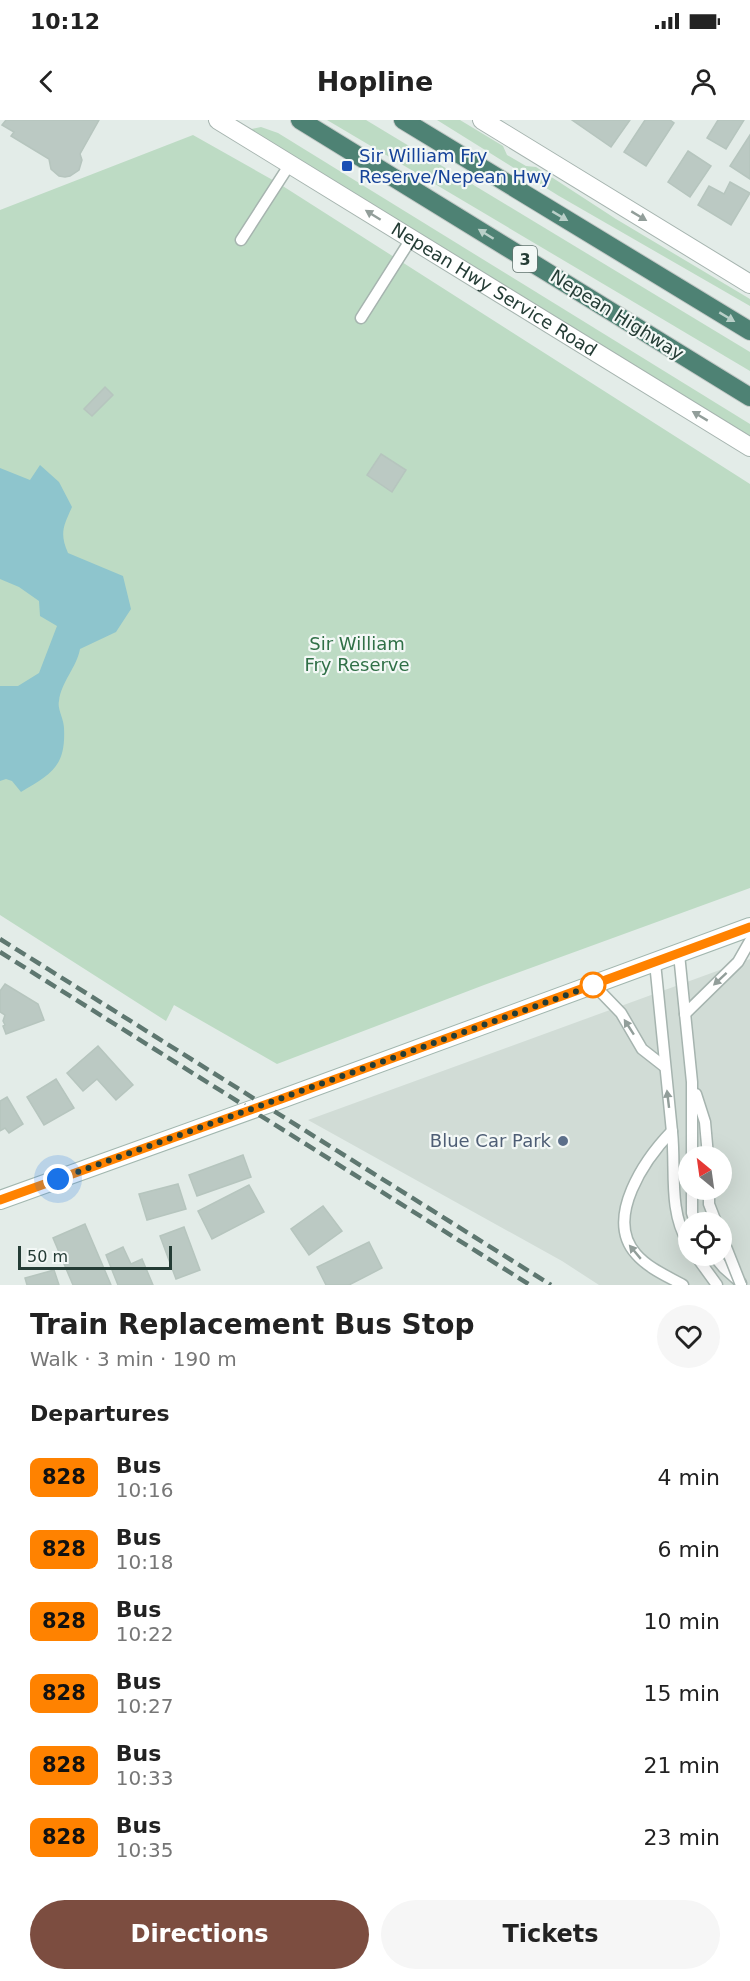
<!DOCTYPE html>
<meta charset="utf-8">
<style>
body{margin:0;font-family:"DejaVu Sans",sans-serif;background:#f6f6f6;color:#222;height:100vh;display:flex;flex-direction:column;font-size:22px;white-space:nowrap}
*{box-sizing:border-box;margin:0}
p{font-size:20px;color:#767676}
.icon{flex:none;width:33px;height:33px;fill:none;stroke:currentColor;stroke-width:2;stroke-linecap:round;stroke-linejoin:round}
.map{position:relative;height:1165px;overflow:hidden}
.panel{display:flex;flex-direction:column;background:#fff;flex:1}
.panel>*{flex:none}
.badge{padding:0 12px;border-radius:9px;font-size:21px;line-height:39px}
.needle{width:39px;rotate:331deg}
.buttons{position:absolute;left:678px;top:1026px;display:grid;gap:12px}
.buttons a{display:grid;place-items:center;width:54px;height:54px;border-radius:50%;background:#fff;box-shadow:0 6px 24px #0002;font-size:30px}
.scale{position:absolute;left:18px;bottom:15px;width:154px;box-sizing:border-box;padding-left:6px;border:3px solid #243c35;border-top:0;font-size:16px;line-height:21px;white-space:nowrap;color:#243c35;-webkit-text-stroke:4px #f3f8f6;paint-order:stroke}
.you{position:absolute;width:30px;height:30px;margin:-15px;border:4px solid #fff;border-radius:50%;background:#1a73e8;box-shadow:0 0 0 9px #1a73e833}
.map>.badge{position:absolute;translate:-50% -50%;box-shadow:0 0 0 3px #fff}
h2{padding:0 30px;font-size:22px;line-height:54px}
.round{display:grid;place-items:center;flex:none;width:63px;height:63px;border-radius:32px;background:#f6f6f6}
.head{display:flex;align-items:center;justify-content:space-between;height:102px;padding:0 30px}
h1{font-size:28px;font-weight:600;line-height:45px}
.cta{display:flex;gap:12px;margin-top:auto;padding:12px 30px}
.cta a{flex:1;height:69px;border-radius:36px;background:#7c4d40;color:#fff;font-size:24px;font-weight:600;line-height:69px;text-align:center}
.cta a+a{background:#f6f6f6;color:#222}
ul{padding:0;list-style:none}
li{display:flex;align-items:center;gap:18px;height:72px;padding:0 30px}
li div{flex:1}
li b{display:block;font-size:22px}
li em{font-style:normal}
li .badge{min-width:66px;font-weight:700;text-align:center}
.status{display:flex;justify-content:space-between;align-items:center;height:42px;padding:0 30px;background:#fff;direction:ltr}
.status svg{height:16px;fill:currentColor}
header{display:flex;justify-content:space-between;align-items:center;height:78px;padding:0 30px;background:#fff;font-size:27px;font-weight:600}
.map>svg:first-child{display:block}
.built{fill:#d1dcd6;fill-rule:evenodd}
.green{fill:#bddbc4}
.water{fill:#8ec5cd}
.building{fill:#bbc9c3;stroke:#b6c5be;stroke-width:1.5}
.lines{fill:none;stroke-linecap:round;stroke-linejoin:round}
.service-casing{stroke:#a6b4af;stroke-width:13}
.minor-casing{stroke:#a6b4af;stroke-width:20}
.secondary-casing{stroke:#a2b7af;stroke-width:20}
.trunk-casing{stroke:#c2c8c6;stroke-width:20}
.service{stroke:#fff;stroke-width:10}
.minor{stroke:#fff;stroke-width:18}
.secondary{stroke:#fff;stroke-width:18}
.trunk{stroke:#4e8274;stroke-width:18}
.rail{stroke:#5e7770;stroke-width:4.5;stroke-dasharray:12 6;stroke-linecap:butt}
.service-bridge-casing{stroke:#a6b4af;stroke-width:13;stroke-linecap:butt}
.service-bridge{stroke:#fff;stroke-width:10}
.oneway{fill:#929e9a}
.oneway2{fill:#b9cfc8}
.line-casing{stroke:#fff;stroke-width:14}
.line{stroke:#ff8200;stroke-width:9}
.walk{stroke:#243c35;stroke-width:6;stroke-dasharray:0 10.8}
.transit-dot{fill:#1a4fb4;stroke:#f3f8f6;stroke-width:2}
.stop-dot{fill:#fff;stroke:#ff8200;stroke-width:3}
.service-dot{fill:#5c6f8a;stroke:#f3f8f6;stroke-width:2}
.labels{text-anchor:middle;stroke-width:4.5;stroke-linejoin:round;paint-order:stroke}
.shield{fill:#f3f8f6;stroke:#62746f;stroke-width:1.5}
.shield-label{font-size:16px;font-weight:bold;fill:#243c35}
.transit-label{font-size:18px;fill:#164399;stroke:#f3f8f6;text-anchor:start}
.street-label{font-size:18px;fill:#243c35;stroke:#f3f8f6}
.park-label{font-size:18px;fill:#307047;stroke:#f3f8f6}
.service-label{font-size:18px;fill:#4e5e75;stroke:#f3f8f6;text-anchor:end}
</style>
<div class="status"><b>10:12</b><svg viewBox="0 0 49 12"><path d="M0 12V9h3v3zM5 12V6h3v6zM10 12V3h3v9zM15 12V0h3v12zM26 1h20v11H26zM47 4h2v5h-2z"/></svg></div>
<header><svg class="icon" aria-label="back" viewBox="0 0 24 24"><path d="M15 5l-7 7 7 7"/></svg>Hopline<svg class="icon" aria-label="person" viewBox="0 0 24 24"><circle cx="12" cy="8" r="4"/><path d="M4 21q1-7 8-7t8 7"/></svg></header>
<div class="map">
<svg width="750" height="1165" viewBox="0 0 750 1165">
<rect width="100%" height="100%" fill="#e3ece8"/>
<path class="built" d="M750 839V1165H599L562 1141 308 1000ZM688 1036H722V1070H688ZM688 1102H722V1136H688Z"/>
<g class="green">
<path d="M327 0H366L750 232V251Z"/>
<path d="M437 0H460L503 26 507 35 526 46 536 47 616 99 750 179V186L559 76Z"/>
<path d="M261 7 278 13 750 304V319L247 10Z"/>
<path d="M193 15 278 63 750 364V768L484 865 277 944 174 885 166 901 0 795V90Z"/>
</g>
<path class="water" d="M40 345 59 362 72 387C64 405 59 413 68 433L123 456 131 489 116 512 80 529C77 547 61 562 59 581 57 589 64 599 64 608 66 647 51 654 21 672L12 661 6 659 0 661V566H18L39 553 57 506 40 496 39 481 19 467 0 459V348L30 360Z"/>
<g class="building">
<path d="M6 0H99L80 34 82 40 79 50 70 56 65 57 59 56 51 49 49 39 11 16 14 12 2 5Z"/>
<path d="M572 0H630L611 27Z"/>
<path d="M645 0H670L674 3 646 46 624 32Z"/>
<path d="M718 0H744L726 29 707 18Z"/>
<path d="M750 15V59L730 46Z"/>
<path d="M688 31 711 46 690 77 668 62Z"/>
<path d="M730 62 750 73 731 105 698 85 709 66 724 74Z"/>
<path d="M105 267 113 275 92 296 84 289Z"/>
<path d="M381 334 406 350 392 372 367 355Z"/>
<path d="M5 864 38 884 44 900 6 914 3 906 5 905 3 901 5 895 0 892V871Z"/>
<path d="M98 926 133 965 116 980 97 959 83 971 67 953Z"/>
<path d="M56 959 74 988 44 1005 27 977Z"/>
<path d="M7 977 23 1004 9 1013 5 1008 0 1011V981Z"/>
<path d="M243 1035 251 1057 197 1076 189 1055Z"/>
<path d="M178 1064 186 1089 147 1100 139 1074Z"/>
<path d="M249 1065 264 1092 212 1119 198 1091Z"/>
<path d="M323 1086 342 1111 309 1135 291 1109Z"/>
<path d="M85 1104 111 1165H73L53 1118Z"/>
<path d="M184 1107 200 1150 176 1159 160 1116Z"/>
<path d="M369 1122 382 1148 349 1165H326L317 1147Z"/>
<path d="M123 1127 131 1144 142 1139 153 1165H118L106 1135Z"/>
<path d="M54 1150 59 1165H27L25 1158Z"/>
</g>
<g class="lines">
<defs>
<g id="service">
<path d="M241 120 290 44"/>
<path d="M361 198 411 119"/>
<path d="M679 834 692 962V1036"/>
<path d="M655 843C661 899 666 955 672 1012 676 1049 668 1090 688 1123"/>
<path d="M594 865 621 893 642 929 665 947"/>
<path d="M685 894 738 842 750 821"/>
<path d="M696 974 705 1002 708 1036"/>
<path d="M672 1011C645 1039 604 1098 636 1134 648 1148 667 1156 683 1165"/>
<path d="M692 1070V1093L695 1102"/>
<path d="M709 1070V1084L716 1102"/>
<path d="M696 1136 717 1165"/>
<path d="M714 1136 724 1148 741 1163"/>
</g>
<g id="minor">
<path id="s1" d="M218 0 750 327"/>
<path d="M482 0 750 164"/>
</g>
<path id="secondary" d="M0 1080 284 978 750 807"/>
<g id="trunk">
<path d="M300 0 750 277"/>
<path d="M403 0 750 211"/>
</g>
</defs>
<use href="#service" class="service-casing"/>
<use href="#minor" class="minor-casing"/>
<use href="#secondary" class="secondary-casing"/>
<use href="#trunk" class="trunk-casing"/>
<use href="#service" class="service"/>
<use href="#minor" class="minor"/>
<use href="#secondary" class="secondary"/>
<use href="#trunk" class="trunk"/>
<g class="rail">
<path d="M0 819 551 1165"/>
<path d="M0 832 530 1165"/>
</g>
<defs>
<path id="service-bridge" d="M722 1117 741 1165"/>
</defs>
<use href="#service-bridge" class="service-bridge-casing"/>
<use href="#service-bridge" class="service-bridge"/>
</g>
<defs><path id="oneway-solid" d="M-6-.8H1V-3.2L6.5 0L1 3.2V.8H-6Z" transform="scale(1.5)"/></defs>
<g class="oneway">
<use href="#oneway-solid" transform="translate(373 95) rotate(-148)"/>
<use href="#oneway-solid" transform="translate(639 96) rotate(31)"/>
<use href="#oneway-solid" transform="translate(700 296) rotate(-149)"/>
<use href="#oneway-solid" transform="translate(720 859) rotate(137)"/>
<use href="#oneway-solid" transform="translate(629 907) rotate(-123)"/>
<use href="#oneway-solid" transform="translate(668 979) rotate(-97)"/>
<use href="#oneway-solid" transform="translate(635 1132) rotate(-130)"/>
</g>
<g class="oneway2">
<use href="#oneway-solid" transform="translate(560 96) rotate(31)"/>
<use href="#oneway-solid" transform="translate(486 114) rotate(-148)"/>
<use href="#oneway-solid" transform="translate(727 197) rotate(31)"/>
</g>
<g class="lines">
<defs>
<path id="line" d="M0 1080 284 978 750 807"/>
</defs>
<use href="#line" class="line-casing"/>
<use href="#line" class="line"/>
<path class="walk" d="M58 1059 594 865H593"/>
</g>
<rect class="transit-dot" x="341" y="40" width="12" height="12" rx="3"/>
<circle class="stop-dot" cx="593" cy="865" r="12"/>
<circle class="service-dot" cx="563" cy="1021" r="6"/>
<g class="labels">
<rect class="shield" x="513" y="126" width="24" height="26" rx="4.5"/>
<g class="shield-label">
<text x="525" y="145">3</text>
</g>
<g class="transit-label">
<text x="359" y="42">Sir William Fry<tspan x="359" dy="21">Reserve/Nepean Hwy</tspan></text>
</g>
<g class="street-label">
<text dy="6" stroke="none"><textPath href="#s1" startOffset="324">Nepean Hwy Service Road</textPath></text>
<text transform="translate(617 195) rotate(32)" y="6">Nepean Highway</text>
</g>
<g class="park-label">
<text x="357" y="530">Sir William<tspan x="357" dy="21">Fry Reserve</tspan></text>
</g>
<g class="service-label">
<text x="551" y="1027">Blue Car Park</text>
</g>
</g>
</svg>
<div class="buttons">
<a><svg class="needle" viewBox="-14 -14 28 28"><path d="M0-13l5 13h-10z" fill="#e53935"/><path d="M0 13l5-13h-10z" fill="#767676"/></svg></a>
<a><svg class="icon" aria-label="locate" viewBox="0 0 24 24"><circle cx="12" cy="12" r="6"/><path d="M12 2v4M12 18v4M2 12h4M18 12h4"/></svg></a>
</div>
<div class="scale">50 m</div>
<div class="you" style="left:58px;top:1059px"></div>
</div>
<section class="panel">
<div class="head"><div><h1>Train Replacement Bus Stop</h1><p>Walk · 3 min · 190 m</p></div><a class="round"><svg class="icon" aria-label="heart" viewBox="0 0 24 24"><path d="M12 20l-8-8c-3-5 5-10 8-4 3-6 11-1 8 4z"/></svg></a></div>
<h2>Departures</h2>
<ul>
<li><span class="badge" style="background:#ff8200;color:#111">828</span><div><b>Bus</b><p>10:16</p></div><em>4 min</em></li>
<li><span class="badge" style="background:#ff8200;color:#111">828</span><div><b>Bus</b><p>10:18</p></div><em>6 min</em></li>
<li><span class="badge" style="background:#ff8200;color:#111">828</span><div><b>Bus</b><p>10:22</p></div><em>10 min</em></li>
<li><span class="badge" style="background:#ff8200;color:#111">828</span><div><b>Bus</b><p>10:27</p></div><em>15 min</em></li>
<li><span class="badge" style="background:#ff8200;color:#111">828</span><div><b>Bus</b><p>10:33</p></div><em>21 min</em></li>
<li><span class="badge" style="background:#ff8200;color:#111">828</span><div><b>Bus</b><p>10:35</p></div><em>23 min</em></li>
</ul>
<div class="cta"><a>Directions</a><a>Tickets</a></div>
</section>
